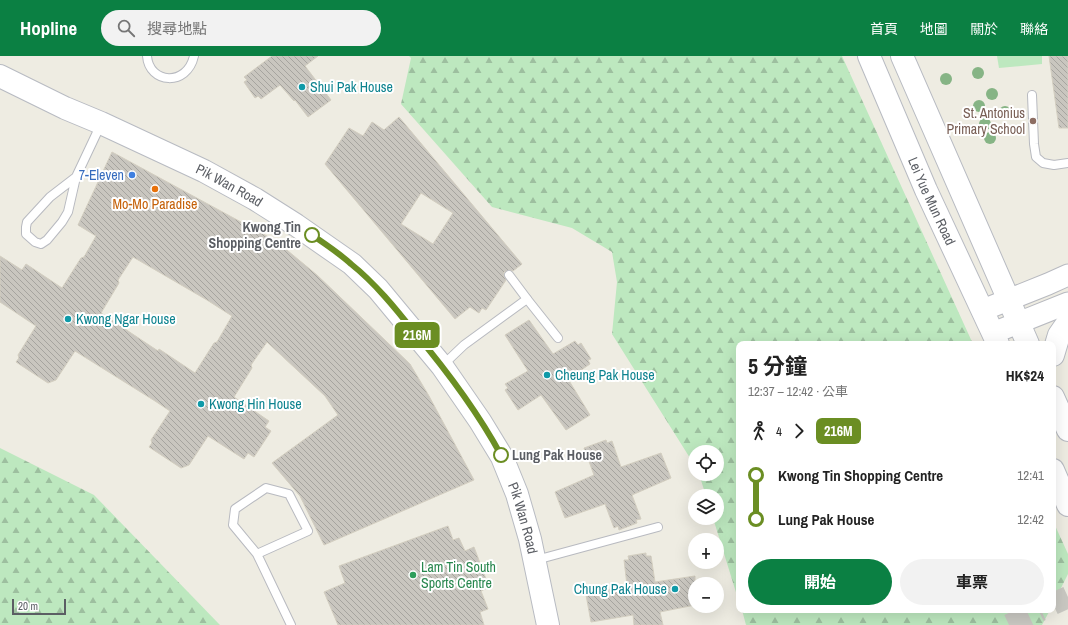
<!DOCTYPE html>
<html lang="zh-TW">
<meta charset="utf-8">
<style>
body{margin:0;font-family:"Archivo Narrow","Noto Sans TC",sans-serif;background:#f2f2f2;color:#222;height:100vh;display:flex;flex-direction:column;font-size:15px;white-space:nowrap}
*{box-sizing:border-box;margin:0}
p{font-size:13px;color:#767676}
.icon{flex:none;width:22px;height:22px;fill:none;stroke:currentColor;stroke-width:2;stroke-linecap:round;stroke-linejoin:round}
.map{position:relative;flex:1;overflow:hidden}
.panel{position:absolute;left:736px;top:285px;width:320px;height:272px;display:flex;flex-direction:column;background:#fff;border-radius:8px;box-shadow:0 4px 16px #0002}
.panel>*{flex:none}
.badge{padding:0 8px;border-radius:6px;font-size:14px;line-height:26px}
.tools{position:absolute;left:688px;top:389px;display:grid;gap:8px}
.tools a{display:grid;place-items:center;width:36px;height:36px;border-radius:50%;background:#fff;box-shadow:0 4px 16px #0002;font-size:20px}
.scale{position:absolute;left:12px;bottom:10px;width:54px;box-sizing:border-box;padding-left:4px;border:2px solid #5b5e64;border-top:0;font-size:11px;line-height:14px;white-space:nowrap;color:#5b5e64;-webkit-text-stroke:3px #fff;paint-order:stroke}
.map>.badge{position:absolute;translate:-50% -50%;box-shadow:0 0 0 2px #fff}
.legs{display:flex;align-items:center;gap:6px;height:44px;padding:0 12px;font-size:13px}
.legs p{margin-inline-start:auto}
.headline{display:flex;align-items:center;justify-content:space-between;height:68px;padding:0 12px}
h1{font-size:22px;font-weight:700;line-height:30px}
.primary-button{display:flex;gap:8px;margin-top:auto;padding:8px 12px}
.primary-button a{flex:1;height:46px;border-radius:24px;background:#0b8043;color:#fff;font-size:16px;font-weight:700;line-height:46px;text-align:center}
.primary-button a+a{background:#f2f2f2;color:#222}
ul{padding:0 12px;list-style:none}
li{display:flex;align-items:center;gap:14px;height:44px;font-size:15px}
li i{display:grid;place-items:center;width:6px;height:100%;margin:0 5px;background:currentColor}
li i::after{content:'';width:10px;height:10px;margin:-5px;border:3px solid;border-radius:50%;background:#fff}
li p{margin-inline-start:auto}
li:first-child i{background:linear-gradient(#0000 50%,currentColor 0)}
li:last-child i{background:linear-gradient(currentColor 50%,#0000 0)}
header{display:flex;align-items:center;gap:24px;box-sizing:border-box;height:56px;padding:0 20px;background:#0b8043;color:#fff}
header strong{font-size:19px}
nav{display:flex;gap:22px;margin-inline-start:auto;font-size:14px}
.search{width:280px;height:36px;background:#f2f2f2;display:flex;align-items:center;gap:10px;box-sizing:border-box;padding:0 14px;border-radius:22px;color:#767676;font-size:15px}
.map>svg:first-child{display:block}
.forest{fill:url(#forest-firs)}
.garden{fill:#bde8bf}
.building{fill:url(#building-back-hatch);stroke:#d3cec0;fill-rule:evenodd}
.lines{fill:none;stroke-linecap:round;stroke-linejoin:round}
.motorway-tunnel{stroke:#c9c8c2;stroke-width:22;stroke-dasharray:22 11;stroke-linecap:butt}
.service-casing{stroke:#b8bac0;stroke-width:10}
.tertiary-casing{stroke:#b8bac0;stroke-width:23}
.secondary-casing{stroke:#b8bbc2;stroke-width:24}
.service{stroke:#fff;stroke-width:8}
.tertiary{stroke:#fff;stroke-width:21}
.secondary{stroke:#fff;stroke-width:22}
.tree{fill:#86b485}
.line-1-casing{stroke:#fff;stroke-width:9}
.line-1{stroke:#6b8e23;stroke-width:6}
.culture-dot{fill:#0f9aa8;stroke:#fff;stroke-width:1.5}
.education-dot{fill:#8d6e63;stroke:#fff;stroke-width:1.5}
.shop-dot{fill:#3f7fe0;stroke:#fff;stroke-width:1.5}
.food-dot{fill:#e8710a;stroke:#fff;stroke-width:1.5}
.stop-1-dot{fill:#fff;stroke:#6b8e23;stroke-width:2}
.leisure-dot{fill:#2e9e5b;stroke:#fff;stroke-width:1.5}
.labels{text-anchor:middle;stroke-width:4;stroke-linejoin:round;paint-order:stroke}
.culture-label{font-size:14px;fill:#0d838f;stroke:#fff;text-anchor:start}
.education-label{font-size:14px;fill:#785e54;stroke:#fff;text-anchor:end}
.shop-label{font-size:14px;fill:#366cbe;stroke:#fff;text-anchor:end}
.street-label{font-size:14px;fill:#5b5e64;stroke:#fff}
.food-label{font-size:14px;fill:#c56008;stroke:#fff}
.stop-label{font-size:14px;font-weight:bold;fill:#5b5e64;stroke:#fff;text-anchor:end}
.leisure-label{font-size:14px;fill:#27864d;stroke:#fff;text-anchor:start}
</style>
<header>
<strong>Hopline</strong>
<div class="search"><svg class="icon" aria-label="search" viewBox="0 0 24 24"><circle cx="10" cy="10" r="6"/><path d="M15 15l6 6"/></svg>搜尋地點</div>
<nav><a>首頁</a><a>地圖</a><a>關於</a><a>聯絡</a></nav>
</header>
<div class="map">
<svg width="1068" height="569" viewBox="0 0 1068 569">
<defs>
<pattern id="forest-firs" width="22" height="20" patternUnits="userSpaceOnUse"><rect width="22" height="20" fill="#bde8bf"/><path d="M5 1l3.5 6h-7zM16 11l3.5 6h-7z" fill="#9dbf9f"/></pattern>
<pattern id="building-back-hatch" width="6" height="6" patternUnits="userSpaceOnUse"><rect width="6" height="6" fill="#c9c6bf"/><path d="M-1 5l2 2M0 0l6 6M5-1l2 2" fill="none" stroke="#a6a49f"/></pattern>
</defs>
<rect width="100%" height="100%" fill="#eeece2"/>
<g class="forest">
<path d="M409 0H842L973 288H739V546L713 462H717V440H706L699 418H717V396H695V410L612 278 617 226 612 196 572 172 492 151 401 48 411 2Z"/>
<path d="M0 392 94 439 220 569H0Z"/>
<path d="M1053 465 1068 498V518L1053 548Z"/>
<path d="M742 554H1050L1042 569H746Z"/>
</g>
<path class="garden" d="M997 0H1042V8L999 12Z"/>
<g class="building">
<path d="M272 0H318L305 10 331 44 308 61 295 44 294 45 280 29 261 43 258 40 255 42 244 26 247 24 244 21Z"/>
<path d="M1049 0H1068V72H1059Z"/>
<path d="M399 61 522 208 513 215 509 214 504 216V220L506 224 486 254 482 252 479 257 470 251 455 263 325 108 349 72 363 80 372 66 384 74ZM421 137 453 157 433 188 401 168Z"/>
<path d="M112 96 276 185 317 219 410 308 429 340 474 424 324 489 300 440 272 407 338 359 325 340 267 286 251 309 252 312 234 341 269 365 265 371 271 375 254 401 248 397 244 403 208 380 189 409 181 412 149 391 152 387 151 384 170 355 155 345 75 295 56 324 48 327 16 306 19 302 18 299 36 270 0 246V200L22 214 26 208 62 232 81 202 84 201 96 180 78 169ZM133 201 207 244 232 260 217 286 214 287 195 317 159 293 158 295 101 257 119 227 118 224Z"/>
<path d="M529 264 553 298 575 285 578 289 581 287 591 303 588 304 590 308 568 323 590 359 566 374 541 339 518 354 505 334 508 332 505 328 528 315 505 279Z"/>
<path d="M606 384 607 387 612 385 621 411 661 397 671 422 632 439 641 463 636 464 637 467 619 474 618 470 614 472 605 448 565 462 555 436 594 419 584 392Z"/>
<path d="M448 470 453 484 459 482 465 495 474 491 489 531 481 535 488 553 480 556 484 569H338L324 536 345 527 339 510Z"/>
<path d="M646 497V500H651L655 526 695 520V549L660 556 663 569H634L633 559 591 566 586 539 627 529 624 504H629L628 500Z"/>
</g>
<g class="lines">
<g class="motorway-tunnel">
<path d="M1053 548 1068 541"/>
<path d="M1009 569 1041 554"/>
</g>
<defs>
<g id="service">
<path d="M147 0C149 28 187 31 194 0"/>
<path d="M1032 39 1034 88 1036 101 1043 107 1054 109 1068 107"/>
<path d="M76 121 50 141 27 166 26 171V178L35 186 41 188 47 184 62 166 68 156 76 121 101 68"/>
<path d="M527 243 558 282"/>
<path d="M443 309 464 289 527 243 509 219"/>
<path d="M257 498 308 475 289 438 266 432 235 453 233 469 257 498 291 569"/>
<path d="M536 504 658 471"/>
</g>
<g id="tertiary">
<path d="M983 254 1048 228 1068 219"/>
<path d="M993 277 1068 247"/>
</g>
<g id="secondary">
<path id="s1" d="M869 0 926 134 998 288"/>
<path d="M902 0 1028 288"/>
<path id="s2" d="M0 20 65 52 101 67 204 115 255 143 296 169 352 208 378 233 442 310 480 365 502 401 517 438 530 483 548 569"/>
<path d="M1053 299 1059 279 1068 266"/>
<path d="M1053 341 1068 374"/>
<path d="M1053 414 1068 449"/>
</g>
</defs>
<use href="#service" class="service-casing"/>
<use href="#tertiary" class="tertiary-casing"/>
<use href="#secondary" class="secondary-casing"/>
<use href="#service" class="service"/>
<use href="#tertiary" class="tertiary"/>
<use href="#secondary" class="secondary"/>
</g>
<g class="tree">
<circle cx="978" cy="17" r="6"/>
<circle cx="946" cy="23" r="6"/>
<circle cx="992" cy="38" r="6"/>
<circle cx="979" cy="50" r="6"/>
<circle cx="1005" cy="56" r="6"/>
<circle cx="985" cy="68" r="6"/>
<circle cx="990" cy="82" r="6"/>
</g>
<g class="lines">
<defs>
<path id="line-1" d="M312 179C325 188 339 197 351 208 375 227 396 253 415 277 447 315 477 355 501 399"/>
</defs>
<use href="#line-1" class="line-1-casing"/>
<use href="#line-1" class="line-1"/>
</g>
<g class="culture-dot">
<circle cx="302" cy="31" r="4"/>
<circle cx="68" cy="263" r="4"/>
<circle cx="547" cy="319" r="4"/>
<circle cx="201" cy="348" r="4"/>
<circle cx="675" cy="533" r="4"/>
</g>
<circle class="education-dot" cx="1033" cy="65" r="4"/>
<circle class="shop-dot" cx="132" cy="119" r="4"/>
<circle class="food-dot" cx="155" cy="133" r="4"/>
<g class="stop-1-dot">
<circle cx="312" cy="179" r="7"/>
<circle cx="501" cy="399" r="7"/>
</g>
<circle class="leisure-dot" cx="413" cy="519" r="4"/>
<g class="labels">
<g class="culture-label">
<text x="310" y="36">Shui Pak House</text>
<text x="76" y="268">Kwong Ngar House</text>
<text x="555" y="324">Cheung Pak House</text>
<text x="209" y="353">Kwong Hin House</text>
<text x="667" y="538" text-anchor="end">Chung Pak House</text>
</g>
<g class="education-label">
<text x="1025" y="62">St. Antonius<tspan x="1025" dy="16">Primary School</tspan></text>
</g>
<g class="shop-label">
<text x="124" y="124">7-Eleven</text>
</g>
<g class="street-label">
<text dy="5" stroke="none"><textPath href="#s2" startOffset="254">Pik Wan Road</textPath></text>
<text dy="5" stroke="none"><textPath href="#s1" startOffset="158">Lei Yue Mun Road</textPath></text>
<text dy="5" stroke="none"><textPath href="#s2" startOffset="710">Pik Wan Road</textPath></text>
</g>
<g class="food-label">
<text x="155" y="153">Mo-Mo Paradise</text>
</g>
<g class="stop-label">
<text x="301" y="176">Kwong Tin<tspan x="301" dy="16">Shopping Centre</tspan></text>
<text x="512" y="404" text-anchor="start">Lung Pak House</text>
</g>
<g class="leisure-label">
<text x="421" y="516">Lam Tin South<tspan x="421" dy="16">Sports Centre</tspan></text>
</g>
</g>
</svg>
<div class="tools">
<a><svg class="icon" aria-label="locate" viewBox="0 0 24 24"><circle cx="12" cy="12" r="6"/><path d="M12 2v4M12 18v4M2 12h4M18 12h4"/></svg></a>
<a><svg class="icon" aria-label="layers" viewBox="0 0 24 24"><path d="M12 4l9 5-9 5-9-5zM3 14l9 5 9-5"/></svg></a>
<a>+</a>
<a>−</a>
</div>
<div class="scale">20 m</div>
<b class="badge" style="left:417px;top:279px;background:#6b8e23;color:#fff">216M</b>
<section class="panel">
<div class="headline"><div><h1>5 分鐘</h1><p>12:37 – 12:42 · 公車</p></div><b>HK$24</b></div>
<div class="legs"><svg class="icon" aria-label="walk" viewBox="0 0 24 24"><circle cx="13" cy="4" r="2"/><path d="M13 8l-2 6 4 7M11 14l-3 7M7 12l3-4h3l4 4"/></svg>4<svg class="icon" aria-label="forward" viewBox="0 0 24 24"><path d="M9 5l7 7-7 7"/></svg><b class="badge" style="background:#6b8e23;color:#fff">216M</b></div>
<ul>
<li><i style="color:#6b8e23"></i><b>Kwong Tin Shopping Centre</b><p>12:41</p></li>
<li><i style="color:#6b8e23"></i><b>Lung Pak House</b><p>12:42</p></li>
</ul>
<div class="primary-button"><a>開始</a><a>車票</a></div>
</section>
</div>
